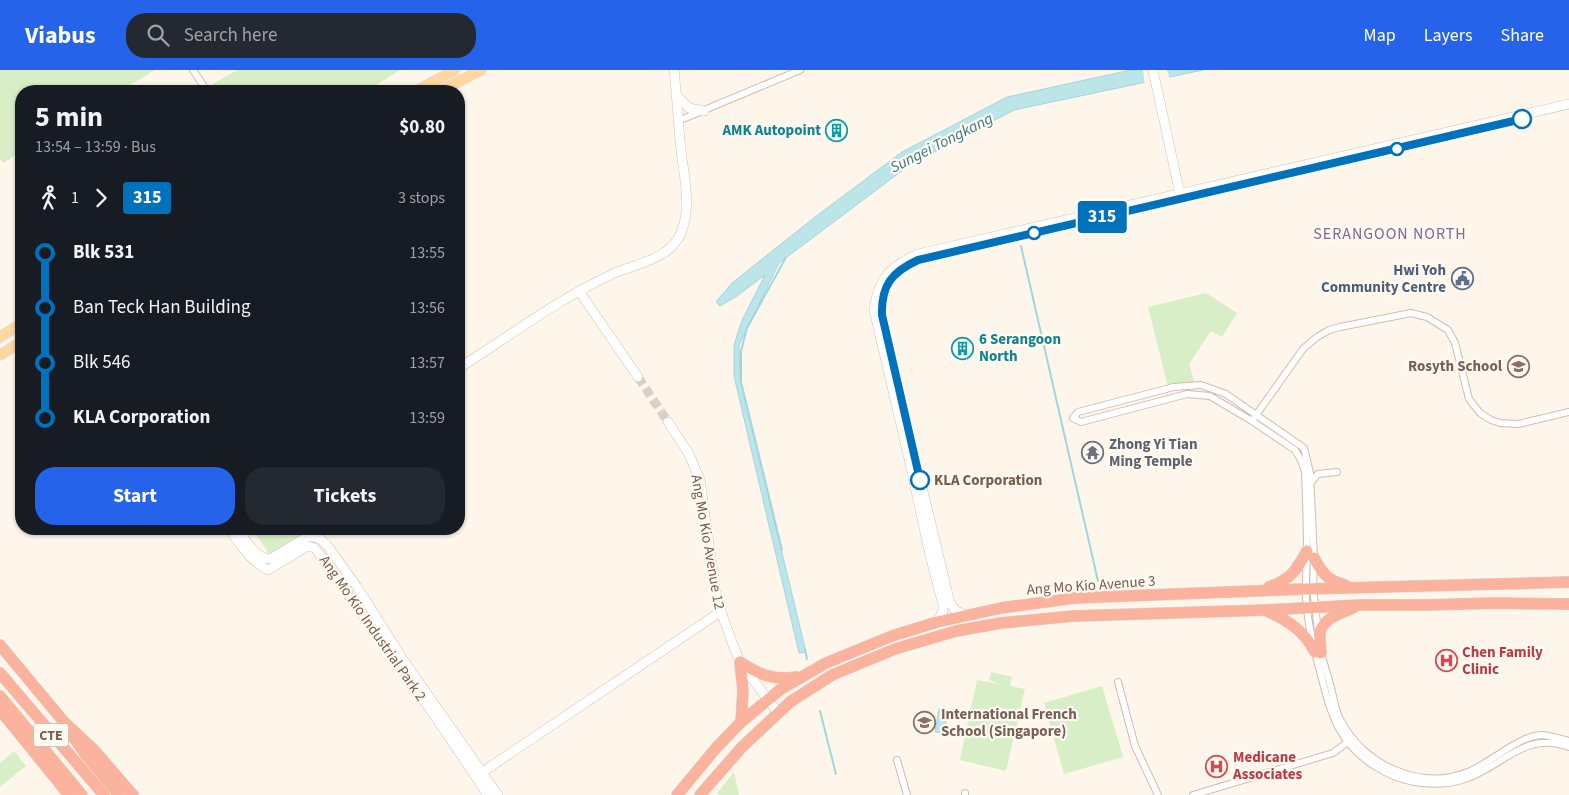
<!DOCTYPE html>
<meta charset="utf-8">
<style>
body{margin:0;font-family:"Source Sans 3",sans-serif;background:#242831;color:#f1f3f6;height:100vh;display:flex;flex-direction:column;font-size:19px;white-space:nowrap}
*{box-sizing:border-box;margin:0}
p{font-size:16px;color:#9ea1a6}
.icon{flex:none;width:28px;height:28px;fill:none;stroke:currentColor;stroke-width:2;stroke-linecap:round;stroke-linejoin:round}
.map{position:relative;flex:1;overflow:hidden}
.sheet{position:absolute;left:15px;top:15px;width:450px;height:450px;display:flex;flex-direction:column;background:#171b24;border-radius:20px;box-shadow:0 1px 4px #0004}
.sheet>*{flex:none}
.badge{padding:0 10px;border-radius:4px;font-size:18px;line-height:32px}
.map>.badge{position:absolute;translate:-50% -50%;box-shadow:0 0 0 2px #fff}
.legs{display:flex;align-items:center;gap:8px;height:55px;padding:0 20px;font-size:16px}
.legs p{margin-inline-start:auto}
.head{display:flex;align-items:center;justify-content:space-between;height:85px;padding:0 20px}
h1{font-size:28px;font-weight:700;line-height:38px}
.action{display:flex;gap:10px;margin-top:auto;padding:10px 20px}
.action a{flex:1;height:58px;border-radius:20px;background:#2563eb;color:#fff;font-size:20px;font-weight:700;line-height:58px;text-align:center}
.action a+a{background:#242831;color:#f1f3f6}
ul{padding:0 20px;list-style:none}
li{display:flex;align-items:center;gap:18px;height:55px;font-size:19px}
li i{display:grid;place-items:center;width:8px;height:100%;margin:0 6px;background:currentColor}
li i::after{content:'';width:12px;height:12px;margin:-6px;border:4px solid;border-radius:50%;background:#171b24}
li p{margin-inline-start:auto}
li:first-child i{background:linear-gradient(#0000 50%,currentColor 0)}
li:last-child i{background:linear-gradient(currentColor 50%,#0000 0)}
header{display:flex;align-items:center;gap:30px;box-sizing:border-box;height:70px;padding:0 25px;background:#2563eb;color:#fff}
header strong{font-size:24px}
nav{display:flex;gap:28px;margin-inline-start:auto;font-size:18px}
.search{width:350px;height:45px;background:#242831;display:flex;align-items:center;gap:12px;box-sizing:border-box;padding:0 18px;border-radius:20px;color:#9ea1a6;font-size:19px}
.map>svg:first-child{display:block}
.green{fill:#d8eec7}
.water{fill:#bce5ea;stroke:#a2d6dd}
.pier{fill:#fef6eb}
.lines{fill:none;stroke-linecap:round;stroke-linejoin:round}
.stream{stroke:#a2d6dd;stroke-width:2}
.secondary-tunnel{stroke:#decfc3;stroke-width:9;stroke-dasharray:9 4.5;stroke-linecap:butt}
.street-casing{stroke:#d2bcae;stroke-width:8}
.secondary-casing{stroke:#d8bfae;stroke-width:10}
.primary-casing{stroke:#ddd4d0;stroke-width:11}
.highway-casing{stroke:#ddd4d0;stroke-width:12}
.street{stroke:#fff;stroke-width:6}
.secondary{stroke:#fff;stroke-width:9}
.primary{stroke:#ffd8a0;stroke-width:10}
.highway{stroke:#fbb39e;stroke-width:11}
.line-1-casing{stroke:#fff;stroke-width:11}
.line-1{stroke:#0072bc;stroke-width:8}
.stop-1-dot{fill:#fff;stroke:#0072bc;stroke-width:2.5}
.labels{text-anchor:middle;stroke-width:4.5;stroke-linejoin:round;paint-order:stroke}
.shield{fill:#fffaf2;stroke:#a38a7c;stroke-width:1}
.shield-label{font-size:14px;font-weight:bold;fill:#7c5a4a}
.culture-label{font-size:15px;font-weight:bold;fill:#0d838f;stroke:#fffaf2;text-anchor:end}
.service-label{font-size:15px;font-weight:bold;fill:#4e5e75;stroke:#fffaf2;text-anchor:end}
.education-label{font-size:15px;font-weight:bold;fill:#785e54;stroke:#fffaf2;text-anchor:end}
.worship-label{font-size:15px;font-weight:bold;fill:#5b616d;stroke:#fffaf2;text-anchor:start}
.stop-label{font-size:15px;font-weight:bold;fill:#7c5a4a;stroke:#fffaf2;text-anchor:start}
.street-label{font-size:15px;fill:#7c5a4a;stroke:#fffaf2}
.health-label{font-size:15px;font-weight:bold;fill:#be3a42;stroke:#fffaf2;text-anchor:start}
.water-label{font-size:16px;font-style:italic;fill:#3c7882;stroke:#fffaf2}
.neighbourhood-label{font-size:16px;letter-spacing:1px;fill:#846397;stroke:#fffaf2}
</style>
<header>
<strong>Viabus</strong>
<div class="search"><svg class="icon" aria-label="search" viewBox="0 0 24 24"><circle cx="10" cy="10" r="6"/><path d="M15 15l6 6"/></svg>Search here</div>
<nav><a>Map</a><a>Layers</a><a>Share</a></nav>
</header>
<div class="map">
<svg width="1569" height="725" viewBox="0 0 1569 725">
<rect width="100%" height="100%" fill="#fef6eb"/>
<g class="green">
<path d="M0 0H155L120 21H21V82L3 93 0 88Z"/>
<path d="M237 0H400L366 21H217L213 14Z"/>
<path d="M1206 223 1237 243 1222 267 1211 261 1189 294 1196 317H1182L1169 321 1148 237Z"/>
<path d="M252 459H297L298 460 301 459H314L270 485Z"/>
<path d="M991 602 1012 607 1010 616 1025 619 1006 701 960 690 977 610 1000 614 989 610Z"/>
<path d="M1102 616 1123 687 1064 704 1044 633Z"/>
<path d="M14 681 26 696 0 717V693Z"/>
<path d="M734 702 739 725H720L717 723Z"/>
</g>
<g class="water">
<path d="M1131 0H1203L1014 40 911 94 779 193 739 275 740 309 806 582 799 583 734 306V275L742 250 765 205 737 226 720 236 716 232 732 213 815 147 902 82 1007 27Z"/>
<path d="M939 639 948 641 944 663 935 662Z"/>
</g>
<path class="pier" d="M1143 0H1167L1170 10 1145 15Z"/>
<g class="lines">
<g class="stream">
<path d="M1021 176 1098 511"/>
<path d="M782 480 741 312V281L747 258 785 189"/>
<path d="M805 580 807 589"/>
<path d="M820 641 836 704"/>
</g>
<path class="secondary-tunnel" d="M638 307 668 352"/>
<defs>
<g id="street">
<path d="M193 0 207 21"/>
<path d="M678 51 800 0"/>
<path d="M1254 348 1303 279 1317 267 1329 260 1340 257 1411 243 1427 247 1448 260 1455 273 1469 329 1480 343 1491 350 1500 353 1518 354 1569 342"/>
<path d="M1311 412 1318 404 1337 402"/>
<path d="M1318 561 1313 519 1314 488 1310 403 1304 378 1226 324 1201 315 1174 317 1078 342 1073 348 1081 352 1187 324 1210 326 1252 351 1295 380 1301 390 1305 402C1306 428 1307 455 1307 481 1307 500 1304 519 1307 538 1309 561 1315 583 1321 605 1332 649 1341 679 1385 702 1408 714 1437 717 1462 710 1503 698 1523 660 1569 677"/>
<path d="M1321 581C1323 593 1328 605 1331 618 1334 628 1335 641 1341 651 1364 695 1420 721 1468 702 1491 693 1519 665 1543 665 1551 666 1561 669 1569 671"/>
<path d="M1118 612 1135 676 1158 725"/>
<path d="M897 690 907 725"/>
<path d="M965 723V725"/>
<path d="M1193 725 1333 683 1349 671"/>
</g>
<g id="secondary">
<path d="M1153 0 1181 129"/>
<path d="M676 25 689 38 704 41"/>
<path d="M887 215 882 233V245L911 370"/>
<path d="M579 221 638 307"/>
<path d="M459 298C510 266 559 228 615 203 638 193 670 189 681 163 692 136 684 107 681 80 678 53 677 27 674 0"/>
<path d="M668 352 689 384 700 410 717 530 733 575 740 592 778 643"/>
<path d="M915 388 950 533 955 540 965 545"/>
<path d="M229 459C241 475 250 491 268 500L308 476 315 478 430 639 488 725"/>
<path d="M238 459C247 472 254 487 270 489L305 468 312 466 320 469 327 475 357 517 402 588 498 725"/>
<path d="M937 552 943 541V535L929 481 910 393 874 240C878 209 890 196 918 184L1569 34"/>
<path d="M478 705 720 542"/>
</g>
<g id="primary">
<path d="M416 21 455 0"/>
<path d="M440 21 481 0"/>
<path d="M0 267 21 254"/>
<path d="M0 285 21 272"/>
</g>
<g id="highway">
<path d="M1314 488C1323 504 1327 510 1345 515"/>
<path d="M1269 517C1291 509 1296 501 1307 481"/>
<path d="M1267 541C1289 551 1304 561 1315 582"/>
<path d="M0 575 64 652 94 680 133 725"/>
<path d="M1321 583C1321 577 1319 568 1320 562 1324 548 1341 543 1353 538"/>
<path d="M740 592C758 604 774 611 796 607"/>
<path d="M740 592 743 621 741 652"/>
<path d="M0 603 104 725"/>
<path d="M0 626 82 725"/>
<path d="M0 640 69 725"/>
<path d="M74 668 86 685 119 725"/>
<path d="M677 725 716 678 741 652 781 619 826 593 892 566 937 552 1001 538 1074 528 1305 519 1569 512"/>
<path d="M700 725 742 677 790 632 832 605 895 579 956 561 1001 553 1074 546 1266 540 1361 535H1425L1495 533 1569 534"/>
</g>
</defs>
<use href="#street" class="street-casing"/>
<use href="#secondary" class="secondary-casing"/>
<use href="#primary" class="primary-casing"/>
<use href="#highway" class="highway-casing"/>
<use href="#street" class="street"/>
<use href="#secondary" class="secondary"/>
<use href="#primary" class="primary"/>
<use href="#highway" class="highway"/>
</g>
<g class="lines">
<defs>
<path id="line-1" d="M920 410 882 245C881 215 892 202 918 190L1522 49"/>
</defs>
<use href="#line-1" class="line-1-casing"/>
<use href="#line-1" class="line-1"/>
</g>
<defs>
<symbol id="building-ring" viewBox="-11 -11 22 22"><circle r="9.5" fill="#fffaf2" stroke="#0f9aa8" stroke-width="1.5"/><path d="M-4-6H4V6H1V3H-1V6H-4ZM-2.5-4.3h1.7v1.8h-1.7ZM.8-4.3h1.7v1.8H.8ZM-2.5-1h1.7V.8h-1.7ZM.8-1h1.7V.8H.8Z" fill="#0f9aa8"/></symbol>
<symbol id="civic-ring" viewBox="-11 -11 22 22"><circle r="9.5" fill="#fffaf2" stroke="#5c6f8a" stroke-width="1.5"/><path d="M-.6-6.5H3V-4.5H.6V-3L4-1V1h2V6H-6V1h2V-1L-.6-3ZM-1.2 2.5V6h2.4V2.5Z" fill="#5c6f8a"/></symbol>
<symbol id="school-ring" viewBox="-11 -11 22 22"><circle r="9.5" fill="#fffaf2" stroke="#8d6e63" stroke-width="1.5"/><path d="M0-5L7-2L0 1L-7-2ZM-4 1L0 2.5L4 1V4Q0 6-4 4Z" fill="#8d6e63"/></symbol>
<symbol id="temple-ring" viewBox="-11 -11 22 22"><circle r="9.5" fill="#fffaf2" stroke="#6b7280" stroke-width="1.5"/><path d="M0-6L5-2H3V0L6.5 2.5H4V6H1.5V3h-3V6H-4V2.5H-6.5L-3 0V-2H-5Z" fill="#6b7280"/></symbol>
<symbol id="hospital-ring" viewBox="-11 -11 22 22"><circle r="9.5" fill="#fffaf2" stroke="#e0444e" stroke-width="1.5"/><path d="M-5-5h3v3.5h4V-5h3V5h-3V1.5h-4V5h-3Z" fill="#e0444e"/></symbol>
</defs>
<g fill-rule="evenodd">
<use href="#building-ring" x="824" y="48" width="25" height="25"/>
<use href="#civic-ring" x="1450" y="196" width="25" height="25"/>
<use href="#building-ring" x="950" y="266" width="25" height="25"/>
<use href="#school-ring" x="1506" y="284" width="25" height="25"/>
<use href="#temple-ring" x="1080" y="370" width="25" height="25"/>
<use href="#hospital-ring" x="1434" y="578" width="25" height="25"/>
<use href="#school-ring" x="912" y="640" width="25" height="25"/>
<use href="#hospital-ring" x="1204" y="684" width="25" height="25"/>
</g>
<g class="stop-1-dot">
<circle cx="1522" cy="49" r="9"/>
<circle cx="1397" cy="79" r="6"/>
<circle cx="1034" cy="163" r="6"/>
<circle cx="920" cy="410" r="9"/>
</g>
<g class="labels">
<rect class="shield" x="33.5" y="653.5" width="35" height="23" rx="4"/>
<g class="shield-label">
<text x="51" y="670">CTE</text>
</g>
<g class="culture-label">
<text x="821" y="65">AMK Autopoint</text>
<text x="979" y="274" text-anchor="start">6 Serangoon<tspan x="979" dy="17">North</tspan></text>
</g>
<g class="service-label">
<text x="1446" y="205">Hwi Yoh<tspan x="1446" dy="17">Community Centre</tspan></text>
</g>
<g class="education-label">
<text x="1502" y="301">Rosyth School</text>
<text x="941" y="649" text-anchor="start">International French<tspan x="941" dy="17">School (Singapore)</tspan></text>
</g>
<g class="worship-label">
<text x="1109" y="379">Zhong Yi Tian<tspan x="1109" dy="17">Ming Temple</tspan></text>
</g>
<g class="stop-label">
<text x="934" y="415">KLA Corporation</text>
</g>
<g class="street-label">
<text transform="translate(708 472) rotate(80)" y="5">Ang Mo Kio Avenue 12</text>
<text transform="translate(1091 515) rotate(-4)" y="5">Ang Mo Kio Avenue 3</text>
<text transform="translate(373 558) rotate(55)" y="5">Ang Mo Kio Industrial Park 2</text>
</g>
<g class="health-label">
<text x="1462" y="587">Chen Family<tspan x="1462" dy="17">Clinic</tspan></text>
<text x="1233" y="692">Medicane<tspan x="1233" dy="17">Associates</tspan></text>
</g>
<g class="water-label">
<text transform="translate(941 72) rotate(-27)" y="6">Sungei Tongkang</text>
</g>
<g class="neighbourhood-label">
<text x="1390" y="169">SERANGOON NORTH</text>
</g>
</g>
</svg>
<b class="badge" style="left:1102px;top:147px;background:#0072bc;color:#fff">315</b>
<section class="sheet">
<div class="head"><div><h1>5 min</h1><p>13:54 – 13:59 · Bus</p></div><b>$0.80</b></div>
<div class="legs"><svg class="icon" aria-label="walk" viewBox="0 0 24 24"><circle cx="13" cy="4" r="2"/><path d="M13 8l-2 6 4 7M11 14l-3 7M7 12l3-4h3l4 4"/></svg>1<svg class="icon" aria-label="forward" viewBox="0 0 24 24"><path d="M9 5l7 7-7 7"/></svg><b class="badge" style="background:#0072bc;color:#fff">315</b><p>3 stops</p></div>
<ul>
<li><i style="color:#0072bc"></i><b>Blk 531</b><p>13:55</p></li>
<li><i style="color:#0072bc"></i><span>Ban Teck Han Building</span><p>13:56</p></li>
<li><i style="color:#0072bc"></i><span>Blk 546</span><p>13:57</p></li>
<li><i style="color:#0072bc"></i><b>KLA Corporation</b><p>13:59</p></li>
</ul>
<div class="action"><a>Start</a><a>Tickets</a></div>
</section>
</div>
